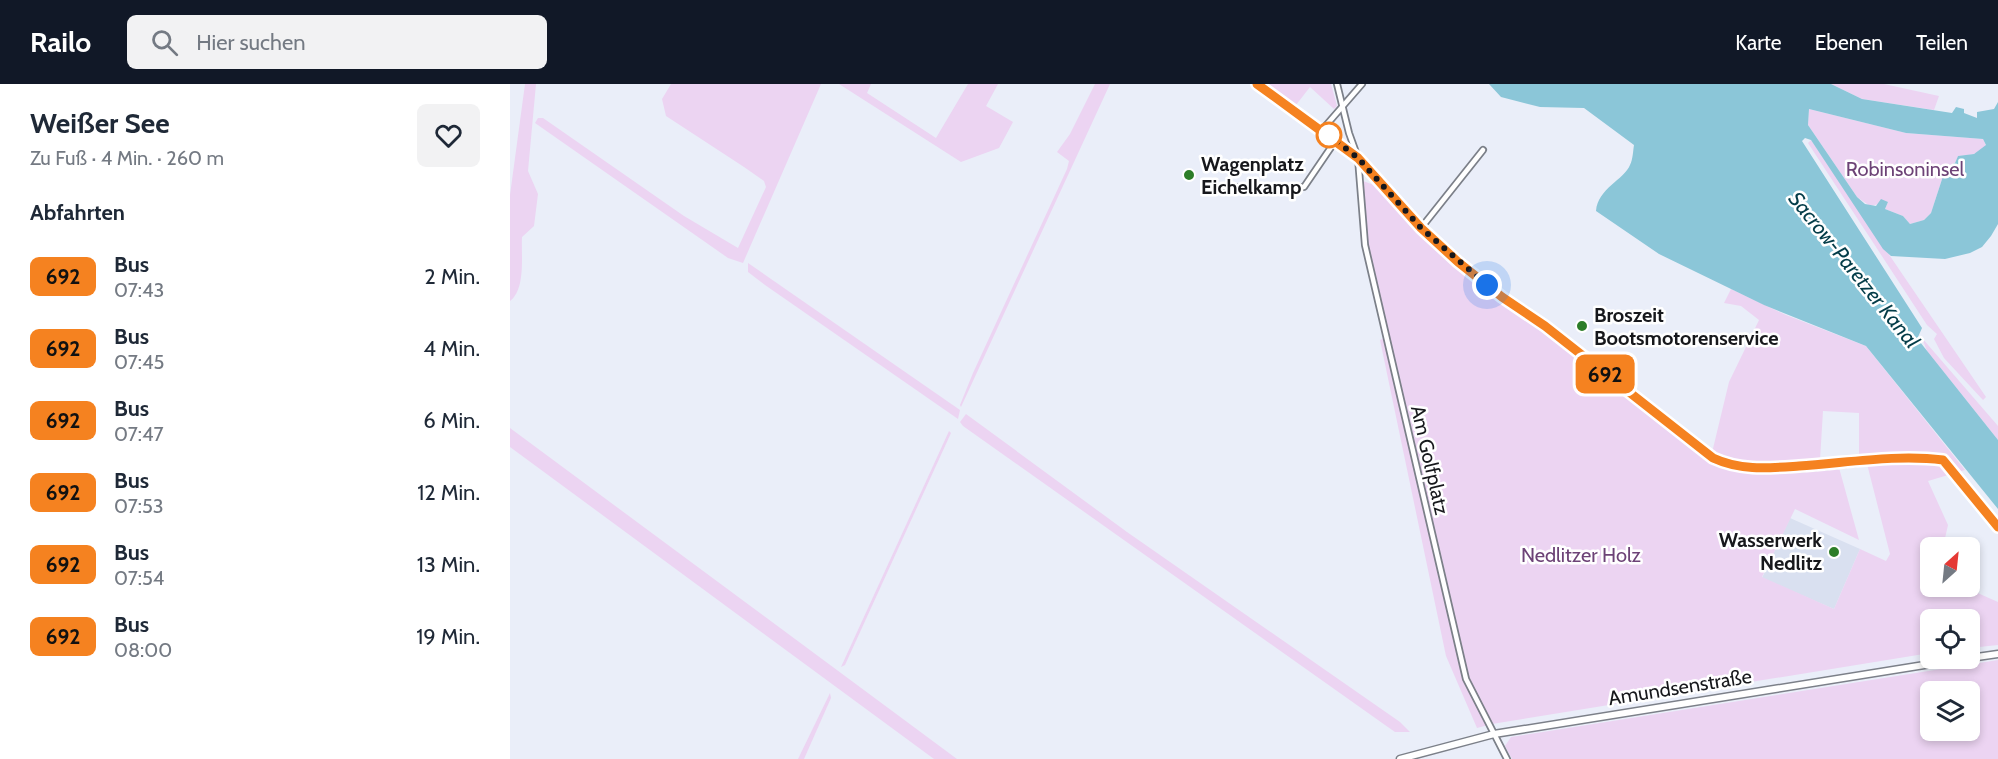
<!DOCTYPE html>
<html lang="de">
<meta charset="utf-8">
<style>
body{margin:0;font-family:Cabin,sans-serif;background:#f2f2f3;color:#1f2937;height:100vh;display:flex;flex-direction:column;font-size:22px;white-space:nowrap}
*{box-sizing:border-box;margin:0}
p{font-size:20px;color:#747a83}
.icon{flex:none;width:33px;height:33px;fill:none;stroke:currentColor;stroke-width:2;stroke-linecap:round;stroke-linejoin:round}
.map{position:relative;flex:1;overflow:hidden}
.sheet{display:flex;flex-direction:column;background:#fff;width:510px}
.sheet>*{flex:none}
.badge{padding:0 12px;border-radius:9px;font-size:21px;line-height:39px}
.needle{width:39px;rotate:27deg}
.buttons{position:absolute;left:1410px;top:453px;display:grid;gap:12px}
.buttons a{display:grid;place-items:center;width:60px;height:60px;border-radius:9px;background:#fff;box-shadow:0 3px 9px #0003;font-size:30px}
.you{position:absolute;width:30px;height:30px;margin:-15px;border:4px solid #fff;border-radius:50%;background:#1a73e8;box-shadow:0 0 0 9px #1a73e833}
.map>.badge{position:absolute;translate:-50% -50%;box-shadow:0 0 0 3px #fff}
h2{padding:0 30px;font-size:22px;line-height:54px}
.round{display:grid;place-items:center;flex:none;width:63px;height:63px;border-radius:9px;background:#f2f2f3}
.overview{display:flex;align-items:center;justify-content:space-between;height:102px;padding:0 30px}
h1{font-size:28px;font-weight:700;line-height:45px}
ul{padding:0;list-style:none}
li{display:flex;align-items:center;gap:18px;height:72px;padding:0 30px}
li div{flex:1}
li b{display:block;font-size:22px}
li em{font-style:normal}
li .badge{min-width:66px;font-weight:700;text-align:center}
header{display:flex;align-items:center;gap:36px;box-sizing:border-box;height:84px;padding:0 30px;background:#111827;color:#fff}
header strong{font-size:28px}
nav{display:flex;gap:33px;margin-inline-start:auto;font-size:21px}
.search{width:420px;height:54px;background:#f2f2f3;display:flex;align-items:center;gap:15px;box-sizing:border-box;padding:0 21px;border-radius:9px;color:#747a83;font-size:22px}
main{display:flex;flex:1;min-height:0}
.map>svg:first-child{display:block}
.built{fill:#d9e0f0}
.green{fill:#ecd4f2;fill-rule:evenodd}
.water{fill:#8bc6d8;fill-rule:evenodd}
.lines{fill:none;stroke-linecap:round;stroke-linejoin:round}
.street-casing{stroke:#7c8089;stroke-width:8}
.secondary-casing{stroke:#7c8089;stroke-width:9}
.street{stroke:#fff;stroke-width:4.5}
.secondary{stroke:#fff;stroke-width:6}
.line-casing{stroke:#fff;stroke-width:14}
.line{stroke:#f58220;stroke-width:9}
.walk{stroke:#17181c;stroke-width:6;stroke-dasharray:0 10.8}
.stop-dot{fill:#fff;stroke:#f58220;stroke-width:3}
.poi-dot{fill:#2c7d28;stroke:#fff;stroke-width:2}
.labels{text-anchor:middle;stroke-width:5;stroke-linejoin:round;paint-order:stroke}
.poi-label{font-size:20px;font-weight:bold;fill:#17181c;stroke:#fff;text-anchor:start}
.park-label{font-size:20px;fill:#6d4377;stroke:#fff}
.street-label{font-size:20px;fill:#17181c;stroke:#fff}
.water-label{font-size:21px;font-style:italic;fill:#033c48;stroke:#fff}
</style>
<header>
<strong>Railo</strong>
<div class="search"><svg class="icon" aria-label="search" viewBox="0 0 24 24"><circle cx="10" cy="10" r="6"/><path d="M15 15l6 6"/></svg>Hier suchen</div>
<nav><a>Karte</a><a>Ebenen</a><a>Teilen</a></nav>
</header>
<main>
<section class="sheet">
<div class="overview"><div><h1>Weißer See</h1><p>Zu Fuß · 4 Min. · 260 m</p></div><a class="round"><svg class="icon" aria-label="heart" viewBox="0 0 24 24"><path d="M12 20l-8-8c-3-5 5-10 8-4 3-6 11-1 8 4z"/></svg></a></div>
<h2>Abfahrten</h2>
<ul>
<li><span class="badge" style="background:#f58220;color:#111">692</span><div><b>Bus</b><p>07:43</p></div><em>2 Min.</em></li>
<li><span class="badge" style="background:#f58220;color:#111">692</span><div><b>Bus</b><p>07:45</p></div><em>4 Min.</em></li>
<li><span class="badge" style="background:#f58220;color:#111">692</span><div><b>Bus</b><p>07:47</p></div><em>6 Min.</em></li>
<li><span class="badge" style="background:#f58220;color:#111">692</span><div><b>Bus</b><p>07:53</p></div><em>12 Min.</em></li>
<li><span class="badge" style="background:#f58220;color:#111">692</span><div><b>Bus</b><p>07:54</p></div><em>13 Min.</em></li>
<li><span class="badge" style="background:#f58220;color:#111">692</span><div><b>Bus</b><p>08:00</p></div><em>19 Min.</em></li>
</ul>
</section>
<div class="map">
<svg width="1488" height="675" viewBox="0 0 1488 675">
<rect width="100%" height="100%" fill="#eaeef9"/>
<path class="built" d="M1280 434 1350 465 1324 525 1252 494Z"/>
<g class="green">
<path d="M15 0H26L18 87 28 110 24 142 12 153C11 171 16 205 0 217V111Z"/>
<path d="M161 0H311L233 179 218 174 25 39 28 34H33L174 132 228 164 256 103 254 97 234 83 156 32 152 15Z"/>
<path d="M329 0H361L357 9 426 54 458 0H488L476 22 503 38 489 64 451 78Z"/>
<path d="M585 0H600L451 323 450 321 463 289 557 85 559 77 547 68 560 50Z"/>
<path d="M757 0H821L827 22 824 25 800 3 786 21Z"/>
<path d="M1321 0H1374L1429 12 1424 26 1352 15Z"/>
<path d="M1299 25 1396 49 1473 55 1476 61C1471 71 1458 71 1448 72L1445 79 1436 83 1421 129 1414 136 1400 140 1393 132 1375 125 1378 118 1360 122 1347 113 1298 41Z"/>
<path d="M1301 56 1476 313 1473 316 1434 274 1424 255 1427 250 1417 241 1298 59Z"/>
<path d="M853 97 867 102 929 165 977 207 1069 270 1131 324 1200 377 1219 298 1249 236 1231 222 1214 219 1221 205 1276 231 1356 262 1455 386 1418 397 1438 441 1433 463 1420 464V502L1454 503 1488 518V561L1460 564V536H1420V569L982 640 967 644 936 572 870 256 878 252C871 220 845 125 853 97ZM1313 327 1349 329V377L1357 380 1380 470 1376 477 1350 465 1324 525 1252 493 1285 425 1349 456 1328 380 1310 376Z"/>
<path d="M238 179 450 326 448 335 255 201 238 188Z"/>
<path d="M1412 254 1488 342V356L1417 267Z"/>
<path d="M456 330 617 448 890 638 900 648H885L875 641 453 342 450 338Z"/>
<path d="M0 344 447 675H424L0 363Z"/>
<path d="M439 347 441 349 335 581 331 583Z"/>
<path d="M1488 576V675H1002L995 662 1001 653ZM1420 608H1460V646H1420Z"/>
<path d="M320 609 321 614 294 675H288Z"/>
</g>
<path class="water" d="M979 0H1321L1352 15 1442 29 1446 23 1454 25V29L1467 34V28L1484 25 1488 18V140L1481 152 1472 163 1460 169 1435 175 1381 172 1373 165 1301 56 1295 54 1292 57 1412 244 1408 253 1410 258 1488 356V425L1356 262 1254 221 1149 170 1086 127C1088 104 1114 96 1120 81 1123 75 1123 67 1124 61L1074 24 1030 23 991 13ZM1299 25 1396 49 1473 55 1476 61 1464 70 1448 72 1445 79 1436 83 1421 129 1414 136 1400 140 1393 132 1375 125 1378 118 1371 115 1366 122 1355 120 1347 113 1298 41Z"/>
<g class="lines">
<defs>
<g id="street">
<path d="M827 0 839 49 848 74 855 161 956 595 997 675"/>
<path d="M812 46 852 0"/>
<path d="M696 103H794L826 56"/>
<path d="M911 144 973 66"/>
</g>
<g id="secondary">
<path d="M747 0 848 74 911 144 948 178 991 213 1035 242 1203 374C1268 402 1362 366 1433 377L1488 443"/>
<path d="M1460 574 1488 570"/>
<path d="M890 675 984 650 1458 574"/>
</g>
</defs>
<use href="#street" class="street-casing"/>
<use href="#secondary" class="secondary-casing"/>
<use href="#street" class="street"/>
<use href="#secondary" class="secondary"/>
</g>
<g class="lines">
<defs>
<path id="line" d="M747 0 848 74 911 144 948 178 992 213 1035 242 1203 374C1231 387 1259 384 1289 382 1336 379 1387 370 1433 376L1488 443"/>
</defs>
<use href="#line" class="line-casing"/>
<use href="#line" class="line"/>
<path class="walk" d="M819 51 848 74 911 144 977 201"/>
</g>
<circle class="stop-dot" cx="819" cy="51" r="12"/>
<g class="poi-dot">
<circle cx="679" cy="91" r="6"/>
<circle cx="1072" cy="242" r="6"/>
<circle cx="1324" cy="468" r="6"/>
</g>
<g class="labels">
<g class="poi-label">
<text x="691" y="87">Wagenplatz<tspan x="691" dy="23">Eichelkamp</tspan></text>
<text x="1084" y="238">Broszeit<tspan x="1084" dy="23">Bootsmotorenservice</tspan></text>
<text x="1312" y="463" text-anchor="end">Wasserwerk<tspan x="1312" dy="23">Nedlitz</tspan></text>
</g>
<g class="park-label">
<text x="1395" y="92">Robinsoninsel</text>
<text x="1071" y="478">Nedlitzer Holz</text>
</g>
<g class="street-label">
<text transform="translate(920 376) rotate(77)" y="7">Am Golfplatz</text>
<text transform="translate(1170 603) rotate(-9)" y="7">Amundsenstraße</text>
</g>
<g class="water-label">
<text transform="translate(1344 186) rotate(51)" y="7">Sacrow-Paretzer Kanal</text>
</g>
</g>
</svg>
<div class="buttons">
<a><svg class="needle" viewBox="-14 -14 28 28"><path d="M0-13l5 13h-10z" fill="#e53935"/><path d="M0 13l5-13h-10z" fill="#747a83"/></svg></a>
<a><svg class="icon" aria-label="locate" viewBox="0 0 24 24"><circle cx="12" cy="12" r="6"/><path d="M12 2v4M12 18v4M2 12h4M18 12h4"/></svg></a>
<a><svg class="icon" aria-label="layers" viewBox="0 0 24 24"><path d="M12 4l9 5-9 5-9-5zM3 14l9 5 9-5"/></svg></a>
</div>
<div class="you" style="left:977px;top:201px"></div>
<b class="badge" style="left:1095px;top:290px;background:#f58220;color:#111">692</b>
</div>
</main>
